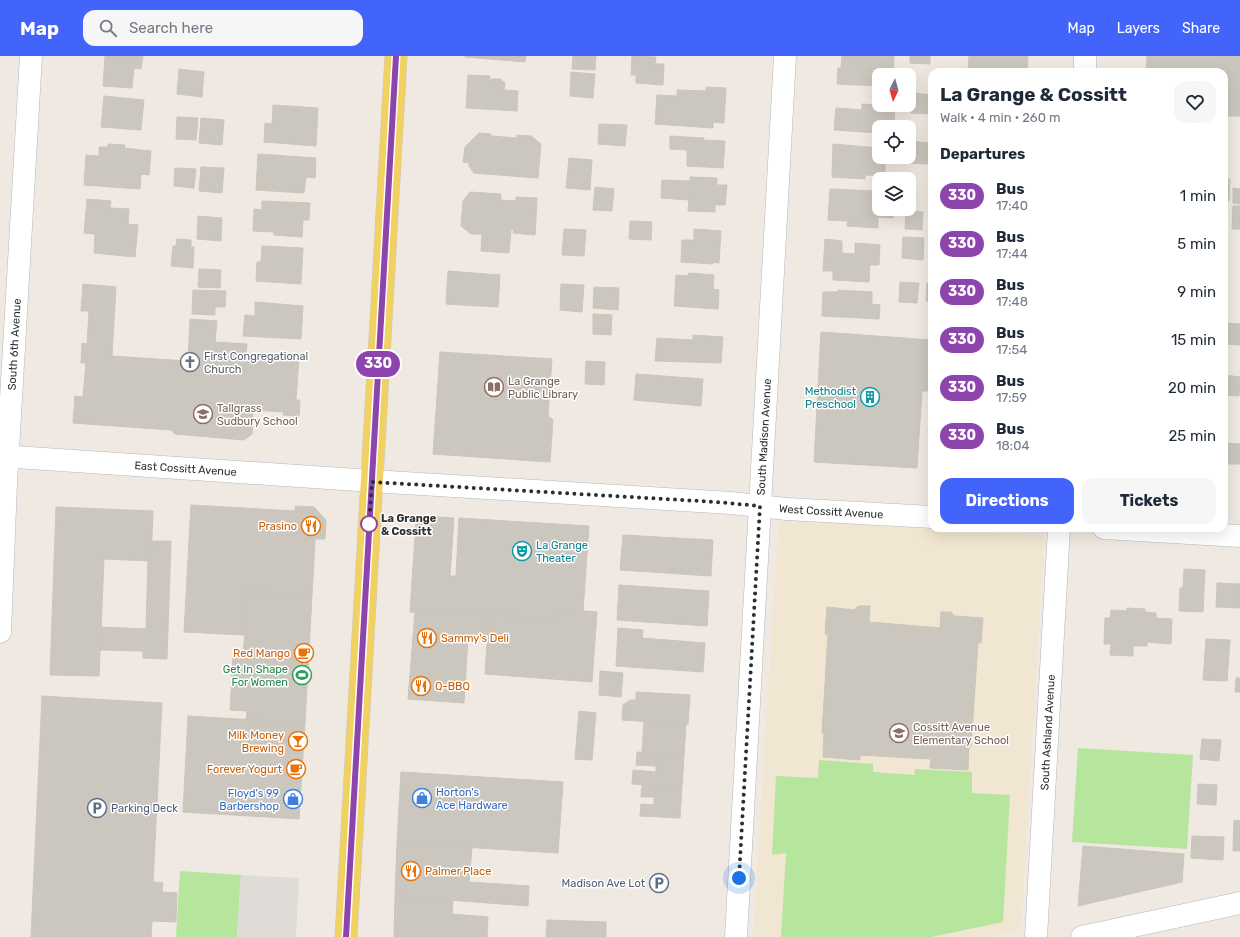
<!DOCTYPE html>
<meta charset="utf-8">
<style>
body{margin:0;font-family:Rubik,sans-serif;background:#f6f6f7;color:#1f2937;height:100vh;display:flex;flex-direction:column;font-size:15px;white-space:nowrap}
*{box-sizing:border-box;margin:0}
p{font-size:13px;color:#747a83}
.icon{flex:none;width:22px;height:22px;fill:none;stroke:currentColor;stroke-width:2;stroke-linecap:round;stroke-linejoin:round}
.map{position:relative;flex:1;overflow:hidden}
.sheet{position:absolute;left:928px;top:12px;width:300px;height:464px;display:flex;flex-direction:column;background:#fff;border-radius:12px;box-shadow:0 4px 16px #0002}
.sheet>*{flex:none}
.badge{padding:0 8px;border-radius:13px;font-size:14px;line-height:26px}
.needle{width:26px;rotate:185deg}
.controls{position:absolute;left:872px;top:12px;display:grid;gap:8px}
.controls a{display:grid;place-items:center;width:44px;height:44px;border-radius:8px;background:#fff;box-shadow:0 4px 16px #0002;font-size:20px}
.you{position:absolute;width:20px;height:20px;margin:-10px;border:3px solid #fff;border-radius:50%;background:#1a73e8;box-shadow:0 0 0 6px #1a73e833}
.map>.badge{position:absolute;translate:-50% -50%;box-shadow:0 0 0 2px #fff}
h2{padding:0 12px;font-size:15px;line-height:36px}
.round{display:grid;place-items:center;flex:none;width:42px;height:42px;border-radius:12px;background:#f6f6f7}
.headline{display:flex;align-items:center;justify-content:space-between;height:68px;padding:0 12px}
h1{font-size:19px;font-weight:700;line-height:30px}
.button{display:flex;gap:8px;margin-top:auto;padding:8px 12px}
.button a{flex:1;height:46px;border-radius:12px;background:#4264fb;color:#fff;font-size:16px;font-weight:700;line-height:46px;text-align:center}
.button a+a{background:#f6f6f7;color:#1f2937}
ul{padding:0;list-style:none}
li{display:flex;align-items:center;gap:12px;height:48px;padding:0 12px}
li div{flex:1}
li b{display:block;font-size:15px}
li em{font-style:normal}
li .badge{min-width:44px;font-weight:700;text-align:center}
header{display:flex;align-items:center;gap:24px;box-sizing:border-box;height:56px;padding:0 20px;background:#4264fb;color:#fff}
header strong{font-size:19px}
nav{display:flex;gap:22px;margin-inline-start:auto;font-size:14px}
.search{width:280px;height:36px;background:#f6f6f7;display:flex;align-items:center;gap:10px;box-sizing:border-box;padding:0 14px;border-radius:12px;color:#747a83;font-size:15px}
.map>svg:first-child{display:block}
.education{fill:#f0e6d1}
.green{fill:#b6e59e}
.plaza{fill:#dfdcd8}
.building{fill:#cbc7bf;stroke:#cbc5ba}
.lines{fill:none;stroke-linecap:round;stroke-linejoin:round}
.street-casing{stroke:#b4b7c1;stroke-width:23}
.primary-casing{stroke:#c9c9c9;stroke-width:23}
.street{stroke:#fff;stroke-width:22}
.primary{stroke:#f2d163;stroke-width:22}
.line-casing{stroke:#fff;stroke-width:9}
.line{stroke:#8e44ad;stroke-width:6}
.walk{stroke:#2e2e2e;stroke-width:4;stroke-dasharray:0 7.2}
.stop-dot{fill:#fff;stroke:#8e44ad;stroke-width:2}
.labels{text-anchor:middle;stroke-width:3;stroke-linejoin:round;paint-order:stroke}
.street-label{font-size:11px;fill:#2e2e2e;stroke:#fff}
.worship-label{font-size:11px;fill:#5b616d;stroke:#fff;text-anchor:start}
.education-label{font-size:11px;fill:#785e54;stroke:#fff;text-anchor:start}
.culture-label{font-size:11px;fill:#0d838f;stroke:#fff;text-anchor:end}
.stop-label{font-size:11px;font-weight:bold;fill:#2e2e2e;stroke:#fff;text-anchor:start}
.food-label{font-size:11px;fill:#c56008;stroke:#fff;text-anchor:end}
.leisure-label{font-size:11px;fill:#27864d;stroke:#fff;text-anchor:end}
.shop-label{font-size:11px;fill:#366cbe;stroke:#fff;text-anchor:start}
.service-label{font-size:11px;fill:#4e5e75;stroke:#fff;text-anchor:start}
</style>
<header>
<strong>Map</strong>
<div class="search"><svg class="icon" aria-label="search" viewBox="0 0 24 24"><circle cx="10" cy="10" r="6"/><path d="M15 15l6 6"/></svg>Search here</div>
<nav><a>Map</a><a>Layers</a><a>Share</a></nav>
</header>
<div class="map">
<svg width="1240" height="881" viewBox="0 0 1240 881">
<rect width="100%" height="100%" fill="#efe9e1"/>
<path class="education" d="M779 463 1044 480 1021 874 986 881H753Z"/>
<g class="green">
<path d="M1078 692 1193 699 1187 793 1072 786Z"/>
<path d="M819 704 873 708V716L914 719 915 713 972 716V737L1010 739 1003 866 931 881H781L786 797 772 799 776 720 818 722Z"/>
<path d="M180 815 241 819 237 881H176Z"/>
</g>
<path class="plaza" d="M241 819 299 822 296 881H237Z"/>
<g class="building">
<path d="M105 0H143L141 13 134 12 132 32 103 30Z"/>
<path d="M465 0H526L525 6 465 1Z"/>
<path d="M573 0H596L595 14 572 13Z"/>
<path d="M632 0 656 1 655 8H664L663 29 636 27V19H631Z"/>
<path d="M842 0H894L893 19H879V30L837 28 838 12H841Z"/>
<path d="M910 0H930V8L910 7Z"/>
<path d="M969 0H1028L1027 16H968Z"/>
<path d="M1147 0H1240V60H1224L1226 28H1224V16H1146Z"/>
<path d="M179 13 204 16 202 41 177 38Z"/>
<path d="M571 16 595 18 593 42 570 40Z"/>
<path d="M468 19 490 20V25L492 23H500L505 27 504 34 518 35 517 55 466 52Z"/>
<path d="M706 31 726 32 724 67 713 66V72L655 68 657 39 677 40V34L706 35Z"/>
<path d="M913 37 932 39 931 58 911 57Z"/>
<path d="M104 40 144 44 141 74 101 71Z"/>
<path d="M862 48 895 50 894 71H879V77L834 74 836 52 862 54Z"/>
<path d="M273 49 318 52 316 90 264 86 265 67 272 68Z"/>
<path d="M177 61 198 62 196 84 176 83Z"/>
<path d="M201 62 224 64 222 89 199 87Z"/>
<path d="M599 68 627 69 625 90 598 88Z"/>
<path d="M479 77 491 78V80L517 82V79L531 80 541 88 538 122 474 117 469 110V107L463 106 465 91Z"/>
<path d="M670 80 704 82 703 84 725 85 723 112 687 110V94L670 93Z"/>
<path d="M909 85 931 87 930 108 904 107 905 101H909Z"/>
<path d="M108 88 125 89 124 92 151 95 149 119 141 118 140 133 84 129 86 99 99 100V91H108Z"/>
<path d="M833 88 879 92V101H883V105H885V120L865 119V123L832 121Z"/>
<path d="M258 98 316 102 315 122 306 121 304 137 256 134Z"/>
<path d="M569 102 592 104 590 134 566 132Z"/>
<path d="M201 111 224 112 222 137 199 135Z"/>
<path d="M175 112 196 113 194 132 174 130Z"/>
<path d="M690 121 717 122V129H727L725 149H715V156L688 155 689 144 661 142 662 124 690 125Z"/>
<path d="M1224 123H1230L1229 145H1224Z"/>
<path d="M595 131 614 133 612 155 593 154Z"/>
<path d="M1233 132 1240 133V148L1233 147Z"/>
<path d="M830 133 875 135V146H879V153H893V162L878 161V172L847 170 848 165 828 164Z"/>
<path d="M470 136 501 138V144L516 145V141L537 142 535 179 513 177 514 173H511L509 197 481 195 482 178H471L461 170 463 145Z"/>
<path d="M87 143 111 145 110 152 129 153 128 168 138 169 135 201 94 197 95 178 84 177Z"/>
<path d="M262 145 310 147 309 164H303L302 181 274 179V176L253 175 254 153 262 154Z"/>
<path d="M1233 150H1240V173H1232Z"/>
<path d="M906 155 923 156 922 174 905 173Z"/>
<path d="M930 158H932V178L929 177Z"/>
<path d="M198 160 222 162 221 185 197 183Z"/>
<path d="M630 165 652 166 651 184 629 183Z"/>
<path d="M564 173 586 174 584 200 562 199Z"/>
<path d="M694 173 721 175 719 207 713 206V208L681 206 682 184H694Z"/>
<path d="M1224 174H1227L1225 195H1224Z"/>
<path d="M903 181 924 182 923 204 902 202Z"/>
<path d="M177 183 191 184V191H194L193 212 171 210 173 190H176Z"/>
<path d="M825 183 842 185V197L855 198V187L880 189 879 209H870L869 226 833 224V215H823Z"/>
<path d="M262 190 303 192 301 228 256 225 257 206H261Z"/>
<path d="M199 213 221 214 220 232 198 231Z"/>
<path d="M448 215 500 219 498 251 446 248Z"/>
<path d="M689 217 714 219 713 233 719 234 718 253 674 250 676 219 688 220Z"/>
<path d="M900 226 919 227 917 247 899 246Z"/>
<path d="M927 227 932 228V245H926Z"/>
<path d="M83 228 116 231 112 300 188 305 190 263 217 265 215 286 247 288 246 298 299 301 296 344H300L299 360 283 359 284 356 253 354 252 378 244 384 175 378 171 374 73 367 75 340 83 341 86 307H81L82 287 87 288 89 255H81Z"/>
<path d="M561 228 584 229 582 256 560 254Z"/>
<path d="M594 231 619 232 618 254 593 252Z"/>
<path d="M193 234 226 235 225 251H215V259L192 258Z"/>
<path d="M838 234 872 236V248L880 249 879 263 822 260 823 236H838Z"/>
<path d="M255 246 303 250 301 283 243 280 245 259 255 260Z"/>
<path d="M593 258 612 259 611 279 593 278Z"/>
<path d="M1224 267 1240 268V289L1224 288Z"/>
<path d="M821 276 932 284V347L929 346 930 335H922L917 412 814 406Z"/>
<path d="M693 279 723 281 721 307 655 305 657 282 693 284Z"/>
<path d="M440 296 552 303 548 360 553 364 550 406 433 398Z"/>
<path d="M586 305 605 306 604 329 585 328Z"/>
<path d="M636 318 703 323 701 350 634 344Z"/>
<path d="M1224 319 1240 321 1239 340 1224 339Z"/>
<path d="M1224 387 1240 388V408H1224Z"/>
<path d="M191 449 295 455V450L314 451 326 464 325 483H315L312 540 248 535 244 579 184 576Z"/>
<path d="M56 451 153 455 151 505 104 503 99 620 50 619Z"/>
<path d="M423 460 454 462 450 520H456L459 462 589 470 583 555 558 553V564L489 558 410 556 416 466Z"/>
<path d="M623 479 713 484 711 520 620 514Z"/>
<path d="M152 485H171L167 603 143 602V595L100 594 101 571 146 573 148 504 151 505Z"/>
<path d="M1184 513 1205 514 1203 556 1179 555 1180 532H1183Z"/>
<path d="M1217 527 1240 528V552L1216 551Z"/>
<path d="M619 529 709 535 707 570 617 564Z"/>
<path d="M248 535 312 540 305 667 246 664 247 655 230 654 233 601H243Z"/>
<path d="M858 550H870L869 566 940 572 941 556H951L954 560 983 562 981 587H978L971 690H969L968 714 930 712 931 703 860 699V704L823 701 824 677H822L828 578H825L827 551 854 554Z"/>
<path d="M1127 552 1145 553V556L1156 557V562L1172 563 1171 588 1147 586V590H1133V600L1110 599 1111 588H1104L1105 562H1110L1111 554 1127 555Z"/>
<path d="M558 553 597 556 592 626 485 618 489 558 558 564Z"/>
<path d="M415 556 489 558 487 583 468 582 464 647 408 643Z"/>
<path d="M618 572 643 574 642 582 705 587 703 616 616 610Z"/>
<path d="M1206 583 1230 584 1227 625 1203 624Z"/>
<path d="M600 615 623 617 621 641 599 639Z"/>
<path d="M1236 622H1240V636H1235Z"/>
<path d="M636 636 690 639 688 668 622 664 623 649 630 644H636Z"/>
<path d="M42 640 162 647 153 826 163 827 162 836 177 837 176 866 152 865 151 881H31Z"/>
<path d="M579 655 596 657 592 704 575 703Z"/>
<path d="M188 660 305 667 299 763 183 756Z"/>
<path d="M644 665 686 668 684 699 642 697Z"/>
<path d="M1202 683 1221 684 1219 705 1200 703Z"/>
<path d="M637 696 684 699 682 731 632 728 633 714 656 716V710L636 709Z"/>
<path d="M401 716 563 726 558 797 397 787Z"/>
<path d="M1198 728 1217 729 1216 749 1197 748Z"/>
<path d="M642 729 682 731 680 762 640 760 641 748 654 749V741H641Z"/>
<path d="M1234 764 1240 765V795H1233Z"/>
<path d="M1192 780 1224 781 1223 804 1191 802Z"/>
<path d="M397 787 472 792 469 826 529 830 528 850 395 840Z"/>
<path d="M1083 790 1184 798 1182 826 1078 850Z"/>
<path d="M395 840 453 845 452 858 488 861 487 881H394Z"/>
<path d="M547 864 606 866V881H546Z"/>
</g>
<g class="lines">
<defs>
<g id="street">
<path d="M1085 16V0"/>
<path id="s1" d="M0 400 372 425 731 447 787 453 932 461"/>
<path d="M1104 472 1240 480"/>
<path id="s2" d="M0 576 6 428 31 0"/>
<path id="s3" d="M736 881 785 0"/>
<path id="s4" d="M1036 881 1059 472"/>
<path d="M1082 881 1240 847"/>
</g>
<path id="primary" d="M346 881 396 0"/>
</defs>
<use href="#street" class="street-casing"/>
<use href="#primary" class="primary-casing"/>
<use href="#street" class="street"/>
<use href="#primary" class="primary"/>
</g>
<g class="lines">
<defs>
<path id="line" d="M346 881 396 0"/>
</defs>
<use href="#line" class="line-casing"/>
<use href="#line" class="line"/>
<path class="walk" d="M369 468 372 426 716 446 760 450 739 822"/>
</g>
<defs>
<symbol id="church-ring" viewBox="-11 -11 22 22"><circle r="9.5" fill="#fff" stroke="#6b7280" stroke-width="1.5"/><path d="M-1.2-6h2.4v3.5h3.3v2.4h-3.3V6h-2.4V-.1h-3.3v-2.4h3.3Z" fill="#6b7280"/></symbol>
<symbol id="library-ring" viewBox="-11 -11 22 22"><circle r="9.5" fill="#fff" stroke="#8d6e63" stroke-width="1.5"/><path d="M-6-4Q-3-5.5-.7-3.5V5Q-3 3-6 4ZM6-4Q3-5.5 .7-3.5V5Q3 3 6 4Z" fill="#8d6e63"/></symbol>
<symbol id="building-ring" viewBox="-11 -11 22 22"><circle r="9.5" fill="#fff" stroke="#0f9aa8" stroke-width="1.5"/><path d="M-4-6H4V6H1V3H-1V6H-4ZM-2.5-4.3h1.7v1.8h-1.7ZM.8-4.3h1.7v1.8H.8ZM-2.5-1h1.7V.8h-1.7ZM.8-1h1.7V.8H.8Z" fill="#0f9aa8"/></symbol>
<symbol id="school-ring" viewBox="-11 -11 22 22"><circle r="9.5" fill="#fff" stroke="#8d6e63" stroke-width="1.5"/><path d="M0-5L7-2L0 1L-7-2ZM-4 1L0 2.5L4 1V4Q0 6-4 4Z" fill="#8d6e63"/></symbol>
<symbol id="restaurant-ring" viewBox="-11 -11 22 22"><circle r="9.5" fill="#fff" stroke="#e8710a" stroke-width="1.5"/><path d="M-5-6h1v4h1v-4h1v4h1v-4h1v5L-1.5 .5V6h-2V.5L-5-1ZM5-6V6H3V1.5H1.5Q1.5-4 5-6Z" fill="#e8710a"/></symbol>
<symbol id="theatre-ring" viewBox="-11 -11 22 22"><circle r="9.5" fill="#fff" stroke="#0f9aa8" stroke-width="1.5"/><path d="M-5-5.5Q0-4 5-5.5V0Q5 5 0 6Q-5 5-5 0ZM-3.3-2.5H-1v1.5H-3.3ZM1-2.5H3.3v1.5H1ZM-2.8 1Q0 5.5 2.8 1Z" fill="#0f9aa8"/></symbol>
<symbol id="cafe-ring" viewBox="-11 -11 22 22"><circle r="9.5" fill="#fff" stroke="#e8710a" stroke-width="1.5"/><path d="M-5.5-4.5H6V0H3Q3 3.5 0 3.5H-2.5Q-5.5 3.5-5.5 0ZM3-3.2v2h1.7v-2ZM-6 4.5H4V6H-6Z" fill="#e8710a"/></symbol>
<symbol id="stadium-ring" viewBox="-11 -11 22 22"><circle r="9.5" fill="#fff" stroke="#2e9e5b" stroke-width="1.5"/><path d="M0-5a6.5 5 0 1 0 0 10a6.5 5 0 1 0 0-10ZM-3.5-1.8h7v3.6h-7Z" fill="#2e9e5b"/></symbol>
<symbol id="bar-ring" viewBox="-11 -11 22 22"><circle r="9.5" fill="#fff" stroke="#e8710a" stroke-width="1.5"/><path d="M-6-5H6L.8 .8V4.5H3.5V6h-7V4.5H-.8V.8Z" fill="#e8710a"/></symbol>
<symbol id="shop-ring" viewBox="-11 -11 22 22"><circle r="9.5" fill="#fff" stroke="#3f7fe0" stroke-width="1.5"/><path d="M-5-2.5h2.3a2.7 3.5 0 0 1 5.4 0H5L5.5 6h-11ZM-1.5-2.5h3a1.5 2.3 0 0 0-3 0Z" fill="#3f7fe0"/></symbol>
<symbol id="parking-ring" viewBox="-11 -11 22 22"><circle r="9.5" fill="#fff" stroke="#5c6f8a" stroke-width="1.5"/><path d="M-3.5-5.5H1a3.5 3.5 0 0 1 0 7H-1V5.5H-3.5ZM-1-3.4V-.6H.8a1.4 1.4 0 0 0 0-2.8Z" fill="#5c6f8a"/></symbol>
</defs>
<g fill-rule="evenodd">
<use href="#church-ring" x="179" y="295" width="22" height="22"/>
<use href="#library-ring" x="483" y="320" width="22" height="22"/>
<use href="#building-ring" x="859" y="330" width="22" height="22"/>
<use href="#school-ring" x="192" y="347" width="22" height="22"/>
<use href="#restaurant-ring" x="300" y="459" width="22" height="22"/>
<use href="#theatre-ring" x="511" y="484" width="22" height="22"/>
<use href="#restaurant-ring" x="416" y="571" width="22" height="22"/>
<use href="#cafe-ring" x="293" y="586" width="22" height="22"/>
<use href="#stadium-ring" x="291" y="608" width="22" height="22"/>
<use href="#restaurant-ring" x="410" y="619" width="22" height="22"/>
<use href="#school-ring" x="888" y="666" width="22" height="22"/>
<use href="#bar-ring" x="287" y="674" width="22" height="22"/>
<use href="#cafe-ring" x="285" y="702" width="22" height="22"/>
<use href="#shop-ring" x="411" y="731" width="22" height="22"/>
<use href="#shop-ring" x="282" y="732" width="22" height="22"/>
<use href="#parking-ring" x="86" y="741" width="22" height="22"/>
<use href="#restaurant-ring" x="400" y="804" width="22" height="22"/>
<use href="#parking-ring" x="648" y="816" width="22" height="22"/>
</g>
<circle class="stop-dot" cx="369" cy="468" r="8"/>
<g class="labels">
<g class="street-label">
<text dy="4" stroke="none"><textPath href="#s2" startOffset="288">South 6th Avenue</textPath></text>
<text dy="4" stroke="none"><textPath href="#s3" startOffset="501">South Madison Avenue</textPath></text>
<text dy="4" stroke="none"><textPath href="#s1" startOffset="186">East Cossitt Avenue</textPath></text>
<text dy="4" stroke="none"><textPath href="#s1" startOffset="833">West Cossitt Avenue</textPath></text>
<text dy="4" stroke="none"><textPath href="#s4" startOffset="205">South Ashland Avenue</textPath></text>
</g>
<g class="worship-label">
<text x="204" y="304">First Congregational<tspan x="204" dy="13">Church</tspan></text>
</g>
<g class="education-label">
<text x="508" y="329">La Grange<tspan x="508" dy="13">Public Library</tspan></text>
<text x="217" y="356">Tallgrass<tspan x="217" dy="13">Sudbury School</tspan></text>
<text x="913" y="675">Cossitt Avenue<tspan x="913" dy="13">Elementary School</tspan></text>
</g>
<g class="culture-label">
<text x="856" y="339">Methodist<tspan x="856" dy="13">Preschool</tspan></text>
<text x="536" y="493" text-anchor="start">La Grange<tspan x="536" dy="13">Theater</tspan></text>
</g>
<g class="stop-label">
<text x="381" y="466">La Grange<tspan x="381" dy="13">&amp; Cossitt</tspan></text>
</g>
<g class="food-label">
<text x="297" y="474">Prasino</text>
<text x="441" y="586" text-anchor="start">Sammy's Deli</text>
<text x="290" y="601">Red Mango</text>
<text x="435" y="634" text-anchor="start">Q-BBQ</text>
<text x="284" y="683">Milk Money<tspan x="284" dy="13">Brewing</tspan></text>
<text x="282" y="717">Forever Yogurt</text>
<text x="425" y="819" text-anchor="start">Palmer Place</text>
</g>
<g class="leisure-label">
<text x="288" y="617">Get In Shape<tspan x="288" dy="13">For Women</tspan></text>
</g>
<g class="shop-label">
<text x="436" y="740">Horton's<tspan x="436" dy="13">Ace Hardware</tspan></text>
<text x="279" y="741" text-anchor="end">Floyd's 99<tspan x="279" dy="13">Barbershop</tspan></text>
</g>
<g class="service-label">
<text x="111" y="756">Parking Deck</text>
<text x="645" y="831" text-anchor="end">Madison Ave Lot</text>
</g>
</g>
</svg>
<div class="controls">
<a><svg class="needle" viewBox="-14 -14 28 28"><path d="M0-13l5 13h-10z" fill="#e53935"/><path d="M0 13l5-13h-10z" fill="#747a83"/></svg></a>
<a><svg class="icon" aria-label="locate" viewBox="0 0 24 24"><circle cx="12" cy="12" r="6"/><path d="M12 2v4M12 18v4M2 12h4M18 12h4"/></svg></a>
<a><svg class="icon" aria-label="layers" viewBox="0 0 24 24"><path d="M12 4l9 5-9 5-9-5zM3 14l9 5 9-5"/></svg></a>
</div>
<div class="you" style="left:739px;top:822px"></div>
<b class="badge" style="left:378px;top:308px;background:#8e44ad;color:#fff">330</b>
<section class="sheet">
<div class="headline"><div><h1>La Grange &amp; Cossitt</h1><p>Walk · 4 min · 260 m</p></div><a class="round"><svg class="icon" aria-label="heart" viewBox="0 0 24 24"><path d="M12 20l-8-8c-3-5 5-10 8-4 3-6 11-1 8 4z"/></svg></a></div>
<h2>Departures</h2>
<ul>
<li><span class="badge" style="background:#8e44ad;color:#fff">330</span><div><b>Bus</b><p>17:40</p></div><em>1 min</em></li>
<li><span class="badge" style="background:#8e44ad;color:#fff">330</span><div><b>Bus</b><p>17:44</p></div><em>5 min</em></li>
<li><span class="badge" style="background:#8e44ad;color:#fff">330</span><div><b>Bus</b><p>17:48</p></div><em>9 min</em></li>
<li><span class="badge" style="background:#8e44ad;color:#fff">330</span><div><b>Bus</b><p>17:54</p></div><em>15 min</em></li>
<li><span class="badge" style="background:#8e44ad;color:#fff">330</span><div><b>Bus</b><p>17:59</p></div><em>20 min</em></li>
<li><span class="badge" style="background:#8e44ad;color:#fff">330</span><div><b>Bus</b><p>18:04</p></div><em>25 min</em></li>
</ul>
<div class="button"><a>Directions</a><a>Tickets</a></div>
</section>
</div>
